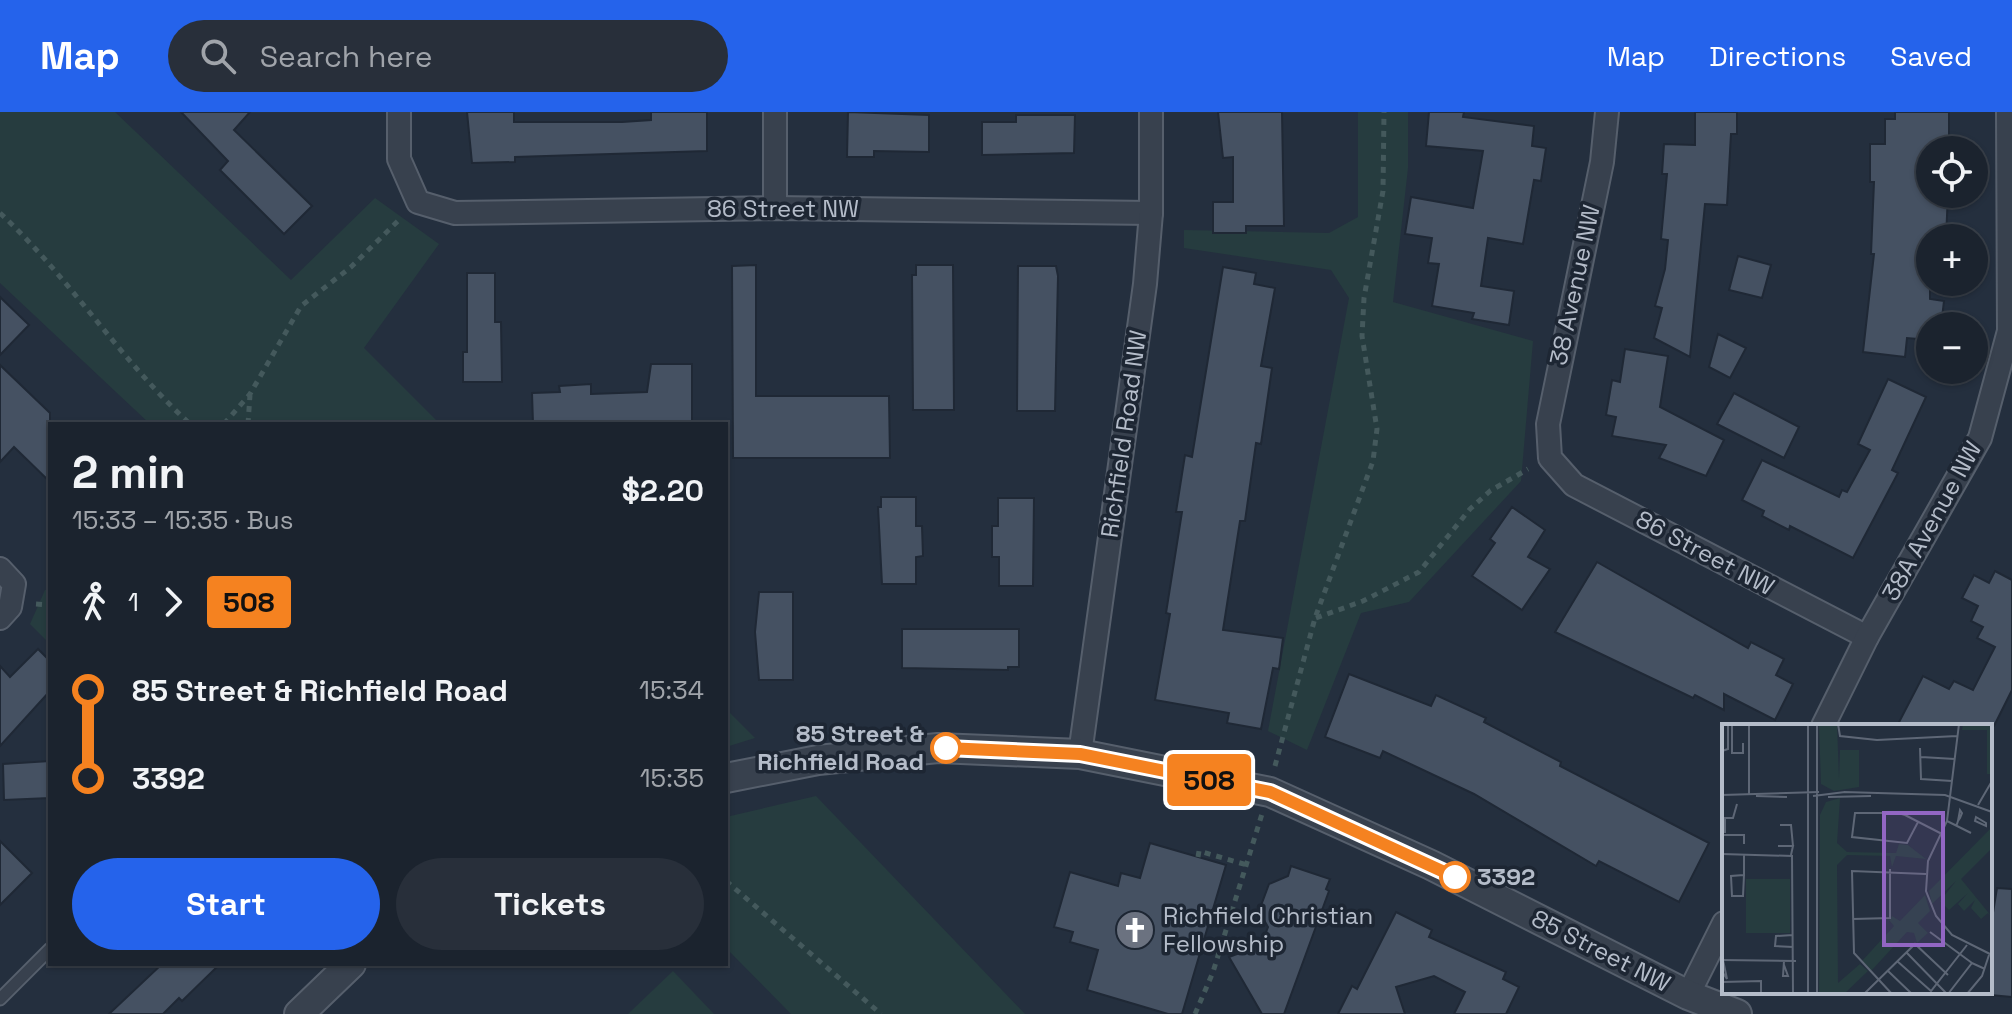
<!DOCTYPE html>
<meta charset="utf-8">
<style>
body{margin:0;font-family:"Space Grotesk",sans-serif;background:#282f3a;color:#f1f3f6;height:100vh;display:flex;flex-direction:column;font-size:30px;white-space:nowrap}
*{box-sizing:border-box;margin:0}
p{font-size:26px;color:#a0a4aa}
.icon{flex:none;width:44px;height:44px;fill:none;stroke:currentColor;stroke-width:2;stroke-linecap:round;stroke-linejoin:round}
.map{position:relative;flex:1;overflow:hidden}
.drawer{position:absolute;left:48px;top:310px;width:680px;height:544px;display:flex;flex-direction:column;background:#1b232e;border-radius:0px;box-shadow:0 2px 6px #0004,0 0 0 2px #39404a}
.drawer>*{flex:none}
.badge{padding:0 16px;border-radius:6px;font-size:28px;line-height:52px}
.fabs{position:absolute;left:1916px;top:24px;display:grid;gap:16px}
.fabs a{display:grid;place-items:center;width:72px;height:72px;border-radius:50%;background:#1b232e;box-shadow:0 2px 6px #0004,0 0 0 2px #39404a;font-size:40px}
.map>.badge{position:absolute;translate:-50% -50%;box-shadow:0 0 0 4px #fff}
.legs{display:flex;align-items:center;gap:12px;height:88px;padding:0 24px;font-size:26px}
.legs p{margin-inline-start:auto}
.headline{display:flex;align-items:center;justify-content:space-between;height:136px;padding:0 24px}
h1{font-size:44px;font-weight:700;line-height:60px}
.action{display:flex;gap:16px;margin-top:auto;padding:16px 24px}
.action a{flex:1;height:92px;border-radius:48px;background:#2563eb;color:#fff;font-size:32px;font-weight:700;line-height:92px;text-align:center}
.action a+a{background:#282f3a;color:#f1f3f6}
ul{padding:0 24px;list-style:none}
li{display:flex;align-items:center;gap:28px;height:88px;font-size:30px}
li i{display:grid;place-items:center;width:12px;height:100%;margin:0 10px;background:currentColor}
li i::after{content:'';width:20px;height:20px;margin:-10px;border:6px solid;border-radius:50%;background:#1b232e}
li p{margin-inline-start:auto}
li:first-child i{background:linear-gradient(#0000 50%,currentColor 0)}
li:last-child i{background:linear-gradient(currentColor 50%,#0000 0)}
header{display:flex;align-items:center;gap:48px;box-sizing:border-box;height:112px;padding:0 40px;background:#2563eb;color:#fff}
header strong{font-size:38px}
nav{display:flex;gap:44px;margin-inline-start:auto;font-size:28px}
.search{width:560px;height:72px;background:#282f3a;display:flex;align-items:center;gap:20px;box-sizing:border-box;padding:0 28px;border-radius:44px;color:#a0a4aa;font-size:30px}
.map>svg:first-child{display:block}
.green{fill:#263c3f}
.building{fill:#455162;stroke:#1f2835;stroke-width:2}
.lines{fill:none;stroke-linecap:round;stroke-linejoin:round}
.service-casing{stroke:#565f6c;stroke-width:15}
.minor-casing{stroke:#565f6c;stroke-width:26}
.tertiary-casing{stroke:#565f6c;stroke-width:32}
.path{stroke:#44595c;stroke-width:5;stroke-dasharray:6 6;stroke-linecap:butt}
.service{stroke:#38414e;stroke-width:11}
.minor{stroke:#38414e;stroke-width:22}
.tertiary{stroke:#38414e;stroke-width:28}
.line-1-casing{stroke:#fff;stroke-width:18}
.line-1{stroke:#f58220;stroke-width:12}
.stop-1-dot{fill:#fff;stroke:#f58220;stroke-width:4}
.labels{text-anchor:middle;stroke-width:7;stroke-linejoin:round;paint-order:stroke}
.street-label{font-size:24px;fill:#b4bcc9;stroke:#1d2633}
.stop-label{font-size:24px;font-weight:bold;fill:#b4bcc9;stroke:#1d2633;text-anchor:end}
.poi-label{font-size:24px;fill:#b4bcc9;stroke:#1d2633;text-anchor:start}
.inset-road{fill:none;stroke:#5e6776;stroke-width:2}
.view{fill:#9266c3;fill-opacity:0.15;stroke:#9266c3;stroke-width:4}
.inset-edge{fill:none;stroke:#b4bcc9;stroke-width:4}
</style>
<header>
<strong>Map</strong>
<div class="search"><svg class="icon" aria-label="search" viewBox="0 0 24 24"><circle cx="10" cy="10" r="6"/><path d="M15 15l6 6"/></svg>Search here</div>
<nav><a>Map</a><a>Directions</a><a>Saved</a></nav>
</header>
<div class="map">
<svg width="2012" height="902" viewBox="0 0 2012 902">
<rect width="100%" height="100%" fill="#242f3e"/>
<g class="green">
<path d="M0 0H115L291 168 375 86 439 132 364 236 440 312H150L0 171Z"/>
<path d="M1358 0H1408V56L1393 190 1533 229 1521 369 1409 490 1361 501 1307 638 1268 619 1349 186 1331 158 1184 136V118L1329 121 1358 105Z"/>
<path d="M45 478H50V532L30 512Z"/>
<path d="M726 597 755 626 726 635Z"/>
<path d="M816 684 1025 902H791L726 836V705Z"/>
<path d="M673 859 714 902H628Z"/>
</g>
<g class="building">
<path d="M181 0H250L234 18 312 94 284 122 220 58 228 49Z"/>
<path d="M467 0H514V10H622L651 8V0H707V39L515 45V50L472 51Z"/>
<path d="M848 0 929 3V40L874 39V45H847Z"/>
<path d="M1218 0H1282L1284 114H1246V121H1213V90H1233V45L1223 46Z"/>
<path d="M1429 0H1464L1463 5 1534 14 1532 34 1546 36 1541 69 1534 68 1523 132 1488 126 1481 174 1514 179 1509 213 1472 207 1474 201 1432 194 1439 152 1428 151 1432 126 1405 122 1411 85 1473 96 1483 39 1426 34Z"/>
<path d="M1695 0H1737V22H1731L1727 93 1705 92 1690 245 1654 226 1662 196 1655 194 1665 157 1668 128 1661 127 1667 62H1662L1664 32 1695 33Z"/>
<path d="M1895 0H1949V38H1930V82H1948L1946 126H1930V187L1944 189 1941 214H1930V228L1907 226 1905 245 1863 240 1874 142H1871L1874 70H1870V32H1885V7H1895Z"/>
<path d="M1016 3H1075L1074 41 982 43V10H1016Z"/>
<path d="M1738 144 1771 153 1762 186 1729 178Z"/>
<path d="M756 153V284H889L890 346H733L732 154Z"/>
<path d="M916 153H953L954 298H913L912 163H916Z"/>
<path d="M1018 154H1056L1058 164 1055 299H1017Z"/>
<path d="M1223 155 1256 161 1254 172 1275 176 1261 254 1272 256 1261 332 1256 331 1245 409H1240L1223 518 1283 526 1279 557 1273 556 1261 617 1227 611 1229 601 1155 588 1170 502 1166 501 1182 400H1176L1185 343 1192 345Z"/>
<path d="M467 161H495V210H501L502 270H463V240H467Z"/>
<path d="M0 185 29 213 0 243Z"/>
<path d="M1718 222 1746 236 1730 266 1709 255Z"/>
<path d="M1625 237 1668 244 1660 295 1724 328 1706 364 1659 346 1666 333 1612 324 1616 305 1606 303 1612 268 1620 270Z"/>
<path d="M651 252H692V310L533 312 532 281 560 280 559 274 591 272V282L647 280Z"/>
<path d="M0 253 50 301V370L14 335 0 350Z"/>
<path d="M1888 267 1926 285 1892 358 1898 361 1853 446 1790 414 1789 418 1762 404 1764 399 1742 388 1762 348 1839 385 1842 378 1847 380 1870 338 1858 332Z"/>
<path d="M1734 281 1799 315 1784 346 1717 312Z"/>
<path d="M881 385H916V414H922L923 444 916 445V472H882L878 395H881Z"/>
<path d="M998 386H1034L1033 474H999V445H992V414H998Z"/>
<path d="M1512 395 1545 418 1528 445 1550 457 1522 498 1472 464 1495 431 1490 427Z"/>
<path d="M1597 450 1748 536 1751 530 1784 547 1776 563 1793 572 1775 608 1724 582V598L1695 583 1693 586 1555 520Z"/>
<path d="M1995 459 2012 468V578L1994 614H1897L1923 564 1949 577 1954 569 1973 578 1995 535 1977 526 1983 515 1971 509 1978 494 1962 486 1974 463 1989 471Z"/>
<path d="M759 480H793V568H759L755 520Z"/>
<path d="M902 517H1019V555H1008V558L902 556Z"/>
<path d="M38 537 50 549V579L0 634V554L10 565Z"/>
<path d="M1349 562 1431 594 1436 583 1486 606 1484 610 1561 650 1560 654 1709 731 1679 790 1599 749 1596 754 1474 682 1383 639 1380 646 1325 625Z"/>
<path d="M50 649V686L4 688 3 652Z"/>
<path d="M0 729 32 761 0 793Z"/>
<path d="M1150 731 1226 753 1182 902H1168L1087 878 1098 838 1070 830 1073 820 1054 815 1070 760 1118 774 1121 761 1140 766Z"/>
<path d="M1291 754 1330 767 1326 777 1329 779 1284 902H1262L1229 845 1261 833 1268 815 1259 799 1269 772 1288 764Z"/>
<path d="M1997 776 2012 777V885L1990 883V819Z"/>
<path d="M1396 800 1432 818 1429 825 1506 860 1503 867 1519 875 1506 902H1454L1465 880 1434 864 1396 875 1405 902H1338L1352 874 1357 877Z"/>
<path d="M162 852H220L182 889 179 886 163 902H109Z"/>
</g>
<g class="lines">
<defs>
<path id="service" d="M0 887 50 837"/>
<g id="minor">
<path d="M399 0V47L418 90 455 101 775 96 1151 101"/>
<path d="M775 0V96"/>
<path d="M1607 0 1602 50 1548 312 1550 346 1574 373 1867 525"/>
<path d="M0 457 14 472 10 495 0 506"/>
<path d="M1823 614 1867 525 1980 326 2009 219 2008 0"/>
<path d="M1080 642 1145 172 1151 101V0"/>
<path d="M1688 883 1724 811"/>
</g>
<g id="tertiary">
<path d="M726 666 818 648 938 636 1080 642 1270 680 1431 753 1688 883 1737 902"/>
<path d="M299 902 351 852"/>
</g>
</defs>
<use href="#service" class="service-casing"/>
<use href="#minor" class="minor-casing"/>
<use href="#tertiary" class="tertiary-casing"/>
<g class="path">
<path d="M0 101C70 166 120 248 190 312"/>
<path d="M224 312 250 282 301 194 351 155 401 106"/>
<path d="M248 312 250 283"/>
<path d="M36 492 50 493"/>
<path d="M1316 506 1363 489 1419 460 1470 397 1490 379 1528 357"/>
<path d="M1275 654 1315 506 1373 349 1377 317 1362 224 1364 186 1383 79 1384 0"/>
<path d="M1198 745 1199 739 1247 753"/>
<path d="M726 769 881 902"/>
<path d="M1195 902 1213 860 1262 702"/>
</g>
<use href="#service" class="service"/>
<use href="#minor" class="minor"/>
<use href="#tertiary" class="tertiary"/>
</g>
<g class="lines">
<defs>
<path id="line-1" d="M946 636 1080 642 1270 680 1455 765"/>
</defs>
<use href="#line-1" class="line-1-casing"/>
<use href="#line-1" class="line-1"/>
</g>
<defs>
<symbol id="church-disc" viewBox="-11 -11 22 22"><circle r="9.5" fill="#6b7280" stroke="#1d2633"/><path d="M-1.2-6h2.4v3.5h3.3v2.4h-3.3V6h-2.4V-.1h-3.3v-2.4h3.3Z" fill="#fff"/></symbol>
</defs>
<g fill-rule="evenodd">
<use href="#church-disc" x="1113" y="796" width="44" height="44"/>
</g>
<g class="stop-1-dot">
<circle cx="946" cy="636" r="14"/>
<circle cx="1455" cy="765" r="14"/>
</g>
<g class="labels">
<g class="street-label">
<text x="783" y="105">86 Street NW</text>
<text transform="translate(1575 173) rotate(-78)" y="8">38 Avenue NW</text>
<text transform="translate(1124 322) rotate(-82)" y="8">Richfield Road NW</text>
<text transform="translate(1932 409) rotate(-61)" y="8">38A Avenue NW</text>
<text transform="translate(1705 441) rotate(28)" y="8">86 Street NW</text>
<text transform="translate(1601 839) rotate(27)" y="8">85 Street NW</text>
</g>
<g class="stop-label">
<text x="924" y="630">85 Street &amp;<tspan x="924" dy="28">Richfield Road</tspan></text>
<text x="1477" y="773" text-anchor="start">3392</text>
</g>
<g class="poi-label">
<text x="1163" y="812">Richfield Christian<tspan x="1163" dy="28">Fellowship</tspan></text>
</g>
</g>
<g transform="translate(1722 612)">
<rect width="270" height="270" fill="#242f3e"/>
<path d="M97 0H115L117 55 118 26H137V63L112 67 99 60ZM241 0H270V50H265V6H240ZM118 74 115 119 125 128 174 129 177 120 186 121 204 135 174 132 170 143 168 132 125 131 115 141 116 259 138 240 146 247 122 270H97L98 91 104 78ZM270 103V124L239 155 270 193 266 189 259 195 249 184 253 176 242 187 236 180 246 169 227 186 218 177 234 157 210 180 207 167ZM24 155H68V209H24ZM203 171 208 187 196 199 206 209 195 219 192 209 185 208 149 247 140 237 172 202 167 196 170 192 178 197Z" fill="#263c3f"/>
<path class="inset-road" d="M10 0V29H21V19M27 0V71M86 0V270M95 0V270M116 0 118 12 155 16 235 12M147 0H172M237 0 225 97 206 137 204 167 214 192 230 211 270 231M198 24 199 55 230 57M0 27 6 25V0M199 33 233 35M122 68 223 71 270 88M0 71 97 68M34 72 65 73M91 72 123 68M106 73 149 72M256 81 270 57M254 93 264 99V102L253 97ZM225 97 249 109M196 98 185 119 130 113 133 89H176L183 91 220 110M58 101H69L71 122M234 101 235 100 236 97 238 94 240 89 238 86 236 97M3 109V94H11L15 80M0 111H22V120M56 122H71L69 131M0 130 70 132 71 270M22 151 9 152 10 172H21L22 151V130M131 195 168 194V145M208 208 250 239M71 223 53 222 54 212 71 211M184 228 225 270M0 236 74 237M62 237 61 252H66L62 241M175 237 209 267 245 221M166 247 190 270M1 249 5 255 1 236M1 270V258L39 257V270M142 270 193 220 226 251M170 270 132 229 130 147 204 150M226 270 250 239 263 245M245 270 260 252 267 231"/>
<path class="view" d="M162 89H221V221H162Z"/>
<rect width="270" height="270" class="inset-edge"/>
</g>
</svg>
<div class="fabs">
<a><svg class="icon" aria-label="locate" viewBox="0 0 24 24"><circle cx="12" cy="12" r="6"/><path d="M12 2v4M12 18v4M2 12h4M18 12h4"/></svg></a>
<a>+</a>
<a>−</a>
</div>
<b class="badge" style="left:1209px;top:668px;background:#f58220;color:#111">508</b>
<section class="drawer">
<div class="headline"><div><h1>2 min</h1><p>15:33 – 15:35 · Bus</p></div><b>$2.20</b></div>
<div class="legs"><svg class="icon" aria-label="walk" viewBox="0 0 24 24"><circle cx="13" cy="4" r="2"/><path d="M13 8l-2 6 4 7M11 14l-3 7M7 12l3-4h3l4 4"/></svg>1<svg class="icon" aria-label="forward" viewBox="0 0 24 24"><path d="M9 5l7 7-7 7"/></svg><b class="badge" style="background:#f58220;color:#111">508</b></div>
<ul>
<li><i style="color:#f58220"></i><b>85 Street &amp; Richfield Road</b><p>15:34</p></li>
<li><i style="color:#f58220"></i><b>3392</b><p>15:35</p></li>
</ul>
<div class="action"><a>Start</a><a>Tickets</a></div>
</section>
</div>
